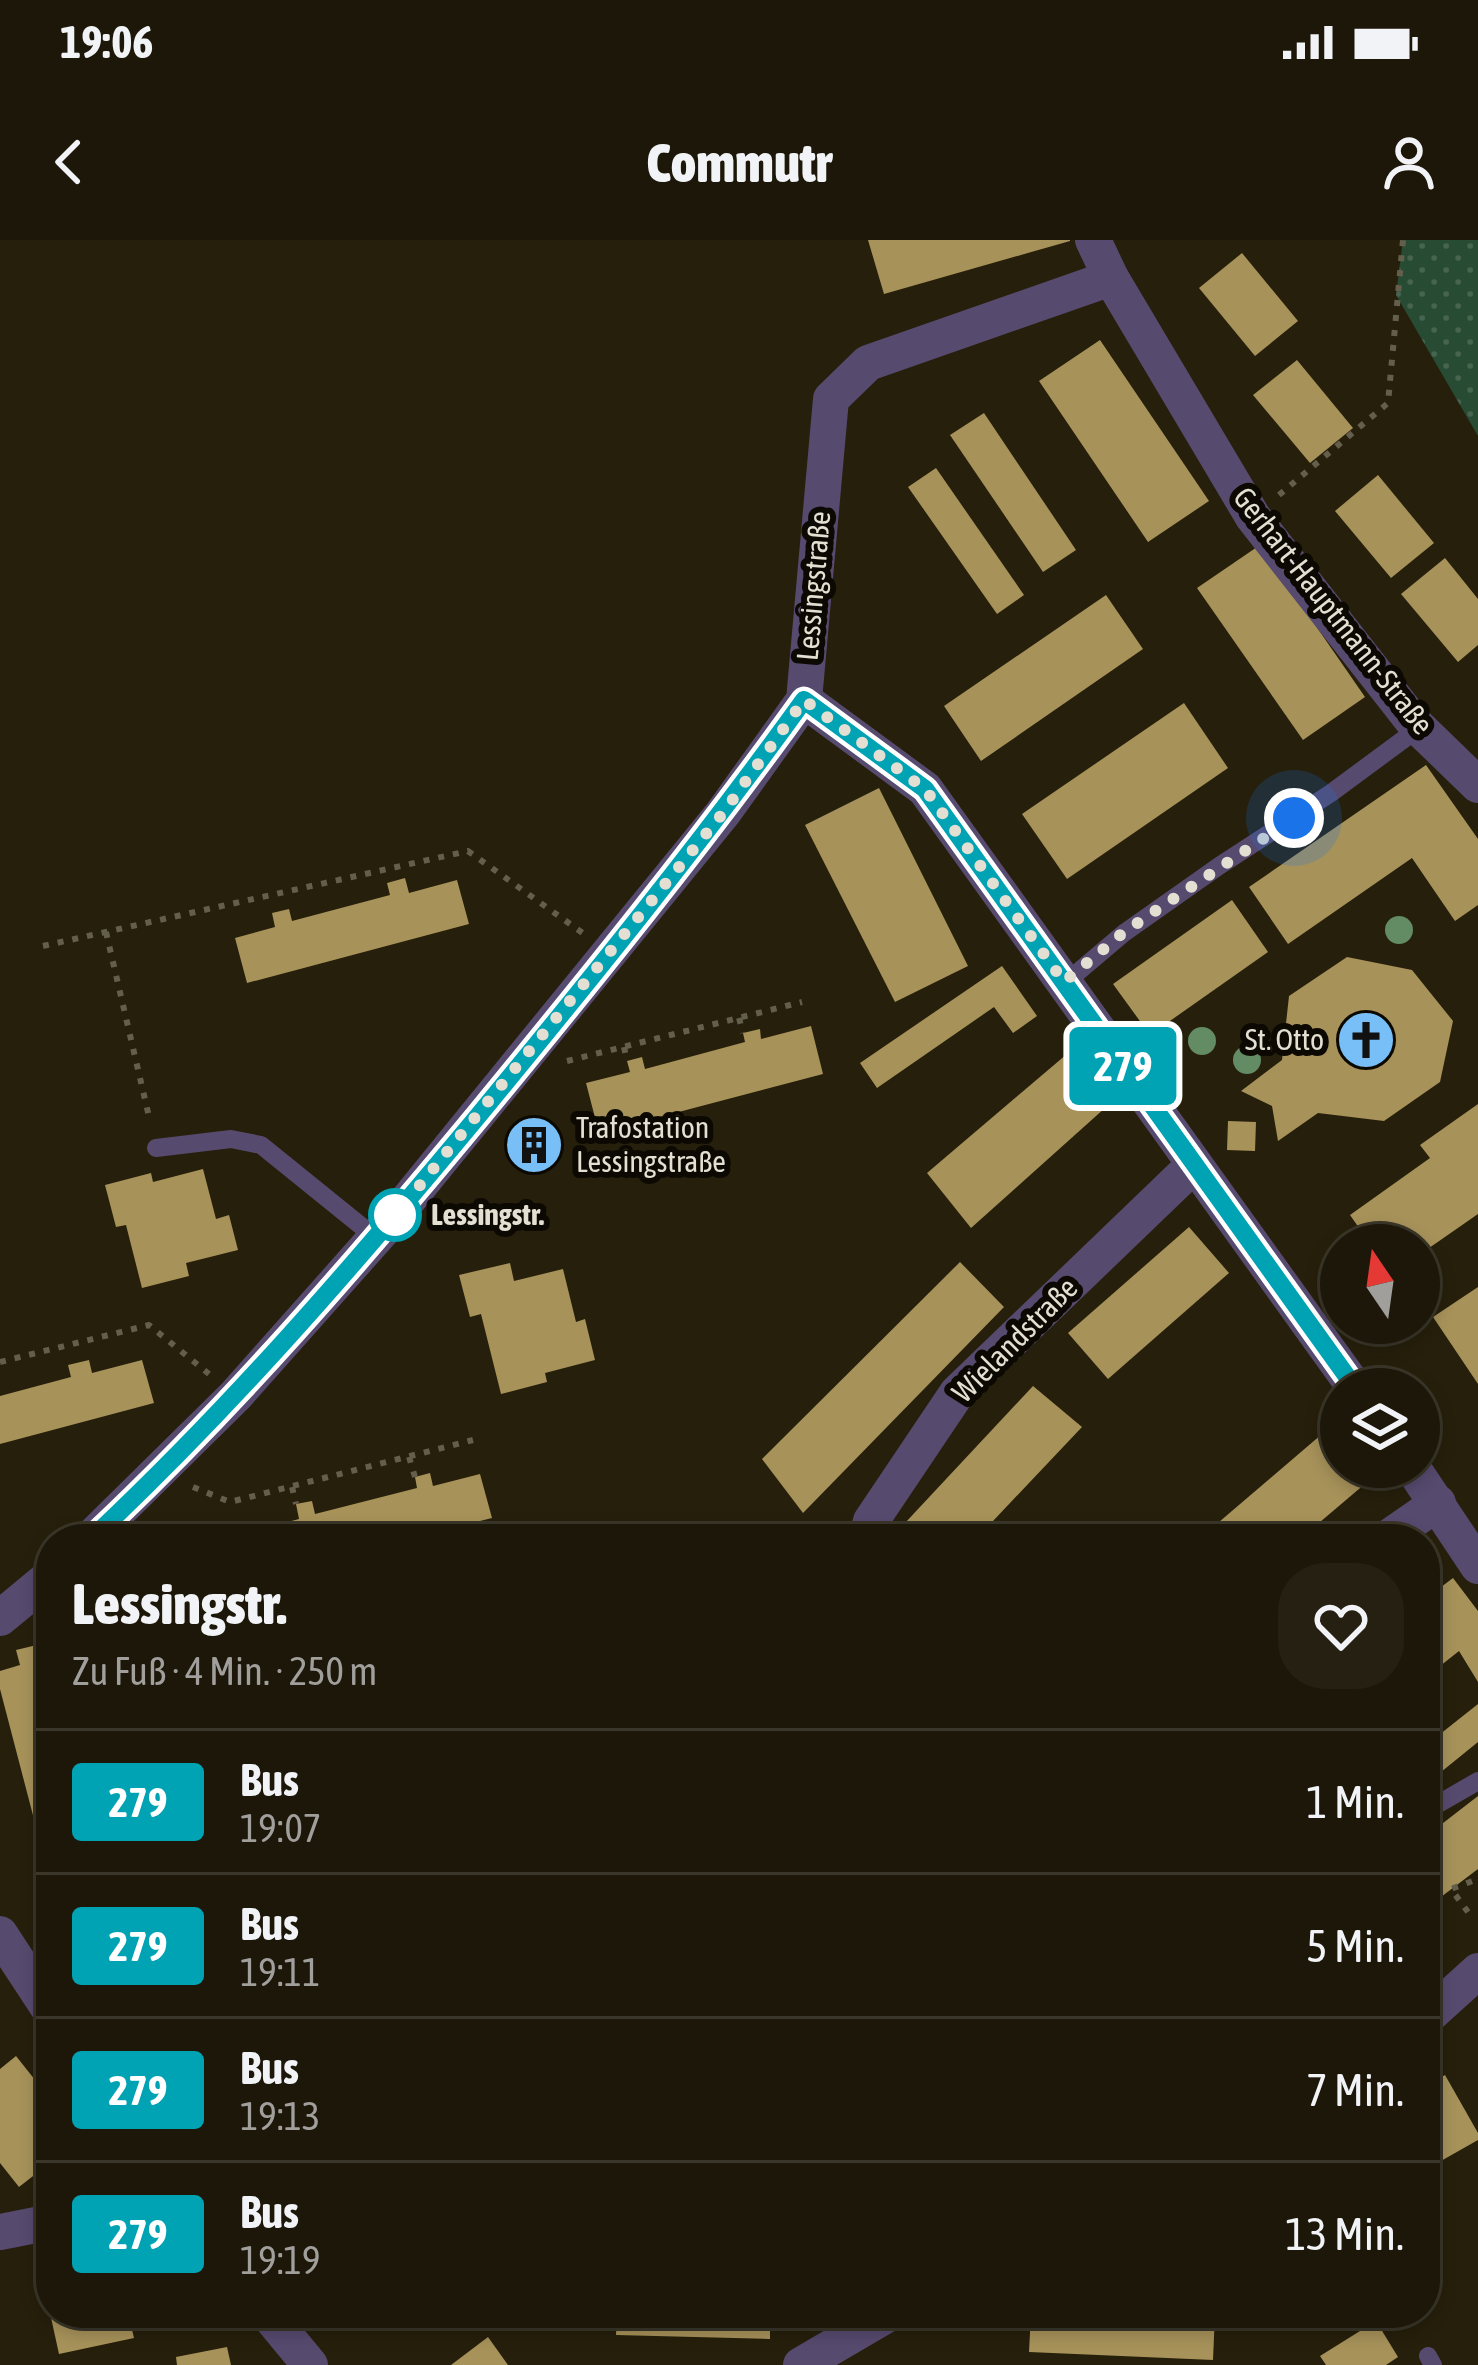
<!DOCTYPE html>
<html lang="de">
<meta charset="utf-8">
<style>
body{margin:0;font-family:"Asap Condensed",sans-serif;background:#252012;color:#f1f3f6;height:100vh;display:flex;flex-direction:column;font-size:45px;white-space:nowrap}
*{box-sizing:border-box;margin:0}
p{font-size:39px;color:#a09f9c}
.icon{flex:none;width:66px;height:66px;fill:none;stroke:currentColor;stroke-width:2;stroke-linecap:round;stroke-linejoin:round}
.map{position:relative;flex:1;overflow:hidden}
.details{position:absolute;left:36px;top:1284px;width:1404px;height:804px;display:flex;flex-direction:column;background:#1c1708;border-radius:48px;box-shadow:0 6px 18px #0003,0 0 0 3px #3a3629}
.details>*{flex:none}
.badge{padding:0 24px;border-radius:9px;font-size:42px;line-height:78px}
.needle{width:78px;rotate:347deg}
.buttons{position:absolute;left:1320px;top:984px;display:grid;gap:24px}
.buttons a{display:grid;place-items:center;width:120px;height:120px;border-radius:50%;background:#1c1708;box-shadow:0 6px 18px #0003,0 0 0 3px #3a3629;font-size:60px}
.you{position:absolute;width:60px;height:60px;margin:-30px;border:9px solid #fff;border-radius:50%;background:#1a73e8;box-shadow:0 0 0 18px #1a73e833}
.map>.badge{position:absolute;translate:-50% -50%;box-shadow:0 0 0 6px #fff}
.round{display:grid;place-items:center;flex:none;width:126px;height:126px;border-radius:48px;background:#252012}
.headline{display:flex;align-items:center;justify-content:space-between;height:204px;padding:0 36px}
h1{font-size:57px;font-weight:800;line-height:90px}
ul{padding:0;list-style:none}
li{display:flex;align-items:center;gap:36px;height:144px;padding:0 36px;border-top:3px solid #3a3629}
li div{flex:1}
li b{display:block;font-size:45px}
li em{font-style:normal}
li .badge{min-width:132px;font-weight:700;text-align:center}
.status{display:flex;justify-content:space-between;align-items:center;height:84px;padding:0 60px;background:#1c1708;direction:ltr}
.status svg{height:33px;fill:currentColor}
header{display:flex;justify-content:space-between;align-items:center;height:156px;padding:0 36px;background:#1c1708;font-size:54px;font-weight:800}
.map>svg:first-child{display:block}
.park{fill:url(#park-dots)}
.building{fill:#a7925a}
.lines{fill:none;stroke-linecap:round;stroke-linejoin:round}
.path{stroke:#645e4c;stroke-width:6;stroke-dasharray:6 9;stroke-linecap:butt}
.service{stroke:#574a6f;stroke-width:18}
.minor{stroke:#574a6f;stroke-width:36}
.tree{fill:#638b64}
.line-casing{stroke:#fff;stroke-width:27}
.line{stroke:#00a3b4;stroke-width:18}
.walk{stroke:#e3dfd2;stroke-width:12;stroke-dasharray:0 21.6}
.stop-dot{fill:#fff;stroke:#00a3b4;stroke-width:6}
.labels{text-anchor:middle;stroke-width:12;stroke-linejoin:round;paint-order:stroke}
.street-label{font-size:30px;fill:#e3dfd2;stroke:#0c0903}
.poi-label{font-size:30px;fill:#e3dfd2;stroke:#0c0903;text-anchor:end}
.stop-label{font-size:30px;font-weight:bold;fill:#e3dfd2;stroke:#0c0903;text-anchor:start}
</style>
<div class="status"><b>19:06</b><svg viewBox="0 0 49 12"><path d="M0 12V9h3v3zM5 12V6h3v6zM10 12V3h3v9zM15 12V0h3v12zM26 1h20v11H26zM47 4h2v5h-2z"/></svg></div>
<header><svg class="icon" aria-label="back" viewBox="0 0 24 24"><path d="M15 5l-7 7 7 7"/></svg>Commutr<svg class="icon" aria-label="person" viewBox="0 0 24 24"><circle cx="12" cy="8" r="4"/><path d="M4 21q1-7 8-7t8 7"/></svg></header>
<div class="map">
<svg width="1478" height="2125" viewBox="0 0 1478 2125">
<defs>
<pattern id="park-dots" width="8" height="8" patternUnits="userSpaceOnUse" patternTransform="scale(3)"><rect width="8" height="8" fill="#274b33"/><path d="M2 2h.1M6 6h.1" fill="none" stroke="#466450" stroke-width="1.8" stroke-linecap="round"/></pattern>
</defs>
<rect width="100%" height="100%" fill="#261f0b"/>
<path class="park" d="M1403 0H1478V196L1396 55Z"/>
<g class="building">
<path d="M868 0H1070V1L884 54Z"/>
<path d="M1242 13 1298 81 1255 116 1199 48Z"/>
<path d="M1100 100 1209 261 1148 302 1039 141Z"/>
<path d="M1297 120 1353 188 1310 223 1253 155Z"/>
<path d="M984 173 1076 310 1043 332 950 195Z"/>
<path d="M936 228 1024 355 997 374 908 247Z"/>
<path d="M1378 235 1434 303 1391 338 1335 271Z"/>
<path d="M1260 305 1365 457 1303 500 1197 348Z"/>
<path d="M1445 318 1478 359V405L1458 422 1401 354Z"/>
<path d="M1106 355 1143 409 981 521 944 466Z"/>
<path d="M1184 463 1228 528 1067 639 1022 574Z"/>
<path d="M1426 525 1478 599V665L1455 681 1412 618 1288 704 1249 647Z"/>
<path d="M879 548 968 726 895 762 805 585Z"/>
<path d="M405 638 409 653 457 640 469 684 247 743 235 698 275 687 272 673 289 669 292 681 390 655 387 643Z"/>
<path d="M1232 660 1268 712 1150 795 1113 744Z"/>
<path d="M1347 717 1412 730 1453 781 1440 842 1384 881 1318 873 1278 901 1272 866 1241 851 1282 820 1289 756Z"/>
<path d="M1002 726 1037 776 1013 793 994 767 877 848 860 823Z"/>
<path d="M811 786 823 834 599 893 586 843 630 832 627 821 642 817 645 829 745 802 743 793 760 789 761 799Z"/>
<path d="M1074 808 1115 859 971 988 927 933Z"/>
<path d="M1478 864V974L1419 1015V1005H1371L1350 975 1430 918 1420 905Z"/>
<path d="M1228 881 1256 882 1255 911 1227 910Z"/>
<path d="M539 885 547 921 529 925 521 889Z"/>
<path d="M203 929 216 979 229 975 238 1010 186 1023 189 1036 142 1048 126 985 116 987 105 945 151 933 153 942Z"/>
<path d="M1189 987 1229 1033 1108 1139 1068 1093Z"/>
<path d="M960 1022 1004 1067 803 1273 762 1219Z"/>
<path d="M510 1023 514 1041 563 1029 576 1082 585 1079 595 1120 545 1133 547 1142 501 1154 481 1074 470 1077 459 1035Z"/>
<path d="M1478 1047V1144L1433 1077Z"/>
<path d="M89 1120 92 1133 142 1120 154 1163 0 1204V1156L71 1137 68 1125Z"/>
<path d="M1033 1146 1082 1187 976 1299H924L905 1283Z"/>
<path d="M1336 1182 1341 1188V1227H1374L1379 1232 1300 1299H1210L1205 1294Z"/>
<path d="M430 1233 433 1246 480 1234 492 1278 408 1299H263L261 1289 299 1279 296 1264 312 1261 315 1274 417 1248 415 1237Z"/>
<path d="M1453 1338 1478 1371V1442L1459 1411 1425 1438V1359Z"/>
<path d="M41 1404 51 1442V1578L35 1583 0 1449V1431L20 1425 16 1410Z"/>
<path d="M1478 1464V1502L1425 1545V1506Z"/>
<path d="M1478 1556V1629L1425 1669V1597Z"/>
<path d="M16 1816 51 1860V1922L19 1947 0 1923V1829Z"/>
<path d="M1445 1835 1478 1893V1900L1425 1930V1846Z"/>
<path d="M50 2073H128L134 2098 59 2114Z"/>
<path d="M617 2073H770V2099L616 2095Z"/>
<path d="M1031 2073H1215L1213 2120 1029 2112Z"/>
<path d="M1376 2081 1398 2117 1386 2125H1326L1320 2116Z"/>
<path d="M488 2097 508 2125H451Z"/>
<path d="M227 2107 231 2125H177L176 2117Z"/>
</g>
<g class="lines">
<g class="path">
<path d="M1279 255 1388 163 1403 0"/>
<path d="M106 692 150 881"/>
<path d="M43 706 468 611 584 694"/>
<path d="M739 778 743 793"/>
<path d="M624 807 627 821"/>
<path d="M567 821 802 762"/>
<path d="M0 1122 149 1085 209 1134"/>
<path d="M409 1217 415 1237"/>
<path d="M193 1247 230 1262 473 1200"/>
<path d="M292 1247 296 1264"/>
<path d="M1468 1672 1451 1649 1478 1639"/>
</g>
<g class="service">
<path d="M1065 743 1124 693 1219 626 1331 553 1419 488"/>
<path d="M156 908 231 899 261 905 376 998"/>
<path d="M1433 1567 1478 1541"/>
<path d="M1428 2116 1433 2125"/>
</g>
<g class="minor">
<path d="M1093 0 1111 38 1253 277 1415 484 1478 545"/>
<path d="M804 460 925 549 1356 1149"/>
<path d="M1412 1227 1478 1326"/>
<path d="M90 1299 236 1155 394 977 723 573 804 460 831 159 868 123 1111 38"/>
<path d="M866 1299 871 1281 957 1153 1194 925"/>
<path d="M1386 1299 1438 1263"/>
<path d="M0 1378 51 1336"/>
<path d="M0 1694 51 1772"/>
<path d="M1425 1779 1478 1731"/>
<path d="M0 1992 51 1982"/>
<path d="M267 2073 310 2125"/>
<path d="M801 2125 890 2073"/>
</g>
</g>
<g class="tree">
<circle cx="1399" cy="690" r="14"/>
<circle cx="1202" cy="801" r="14"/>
<circle cx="1247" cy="820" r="14"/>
</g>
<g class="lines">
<defs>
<path id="line" d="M91 1299C231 1168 356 1023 478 876 590 740 701 603 804 460L925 549 1356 1149"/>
</defs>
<use href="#line" class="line-casing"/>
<use href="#line" class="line"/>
<path class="walk" d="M395 975 394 977 723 573 804 460 925 549 1064 742 1124 692 1294 578"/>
</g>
<defs>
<symbol id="church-disc" viewBox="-11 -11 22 22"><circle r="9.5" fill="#78bff7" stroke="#0c0903"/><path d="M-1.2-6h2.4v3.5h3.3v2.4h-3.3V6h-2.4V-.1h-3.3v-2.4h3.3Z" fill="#111"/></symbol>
<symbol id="building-disc" viewBox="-11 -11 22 22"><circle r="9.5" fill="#78bff7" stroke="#0c0903"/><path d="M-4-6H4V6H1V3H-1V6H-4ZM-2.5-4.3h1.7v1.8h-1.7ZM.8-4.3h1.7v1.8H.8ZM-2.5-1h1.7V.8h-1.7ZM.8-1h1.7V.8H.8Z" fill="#111"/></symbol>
</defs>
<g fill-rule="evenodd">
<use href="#church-disc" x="1333" y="767" width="66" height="66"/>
<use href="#building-disc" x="501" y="872" width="66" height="66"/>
</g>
<circle class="stop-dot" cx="395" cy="975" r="24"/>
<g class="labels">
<g class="street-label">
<text transform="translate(814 346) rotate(-85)" y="10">Lessingstraße</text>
<text transform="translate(1333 371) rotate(52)" y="10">Gerhart-Hauptmann-Straße</text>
<text transform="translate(1015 1100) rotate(-45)" y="10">Wielandstraße</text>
</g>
<g class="poi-label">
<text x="1324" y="810">St. Otto</text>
<text x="576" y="898" text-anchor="start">Trafostation<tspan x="576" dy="34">Lessingstraße</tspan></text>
</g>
<g class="stop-label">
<text x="431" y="985">Lessingstr.</text>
</g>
</g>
</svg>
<div class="buttons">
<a><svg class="needle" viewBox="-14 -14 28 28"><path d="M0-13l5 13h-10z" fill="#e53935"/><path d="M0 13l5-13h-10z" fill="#a09f9c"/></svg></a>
<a><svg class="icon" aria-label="layers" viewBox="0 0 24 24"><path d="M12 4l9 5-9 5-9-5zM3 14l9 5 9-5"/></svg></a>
</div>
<div class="you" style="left:1294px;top:578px"></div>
<b class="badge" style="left:1123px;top:826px;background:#00a3b4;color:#fff">279</b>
<section class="details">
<div class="headline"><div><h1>Lessingstr.</h1><p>Zu Fuß · 4 Min. · 250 m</p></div><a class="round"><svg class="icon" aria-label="heart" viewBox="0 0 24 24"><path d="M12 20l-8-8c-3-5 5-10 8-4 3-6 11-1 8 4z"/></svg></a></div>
<ul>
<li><span class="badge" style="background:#00a3b4;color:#fff">279</span><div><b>Bus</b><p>19:07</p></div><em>1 Min.</em></li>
<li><span class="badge" style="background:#00a3b4;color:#fff">279</span><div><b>Bus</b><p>19:11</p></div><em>5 Min.</em></li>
<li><span class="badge" style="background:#00a3b4;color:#fff">279</span><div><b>Bus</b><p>19:13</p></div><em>7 Min.</em></li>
<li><span class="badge" style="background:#00a3b4;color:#fff">279</span><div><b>Bus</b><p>19:19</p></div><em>13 Min.</em></li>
</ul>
</section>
</div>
